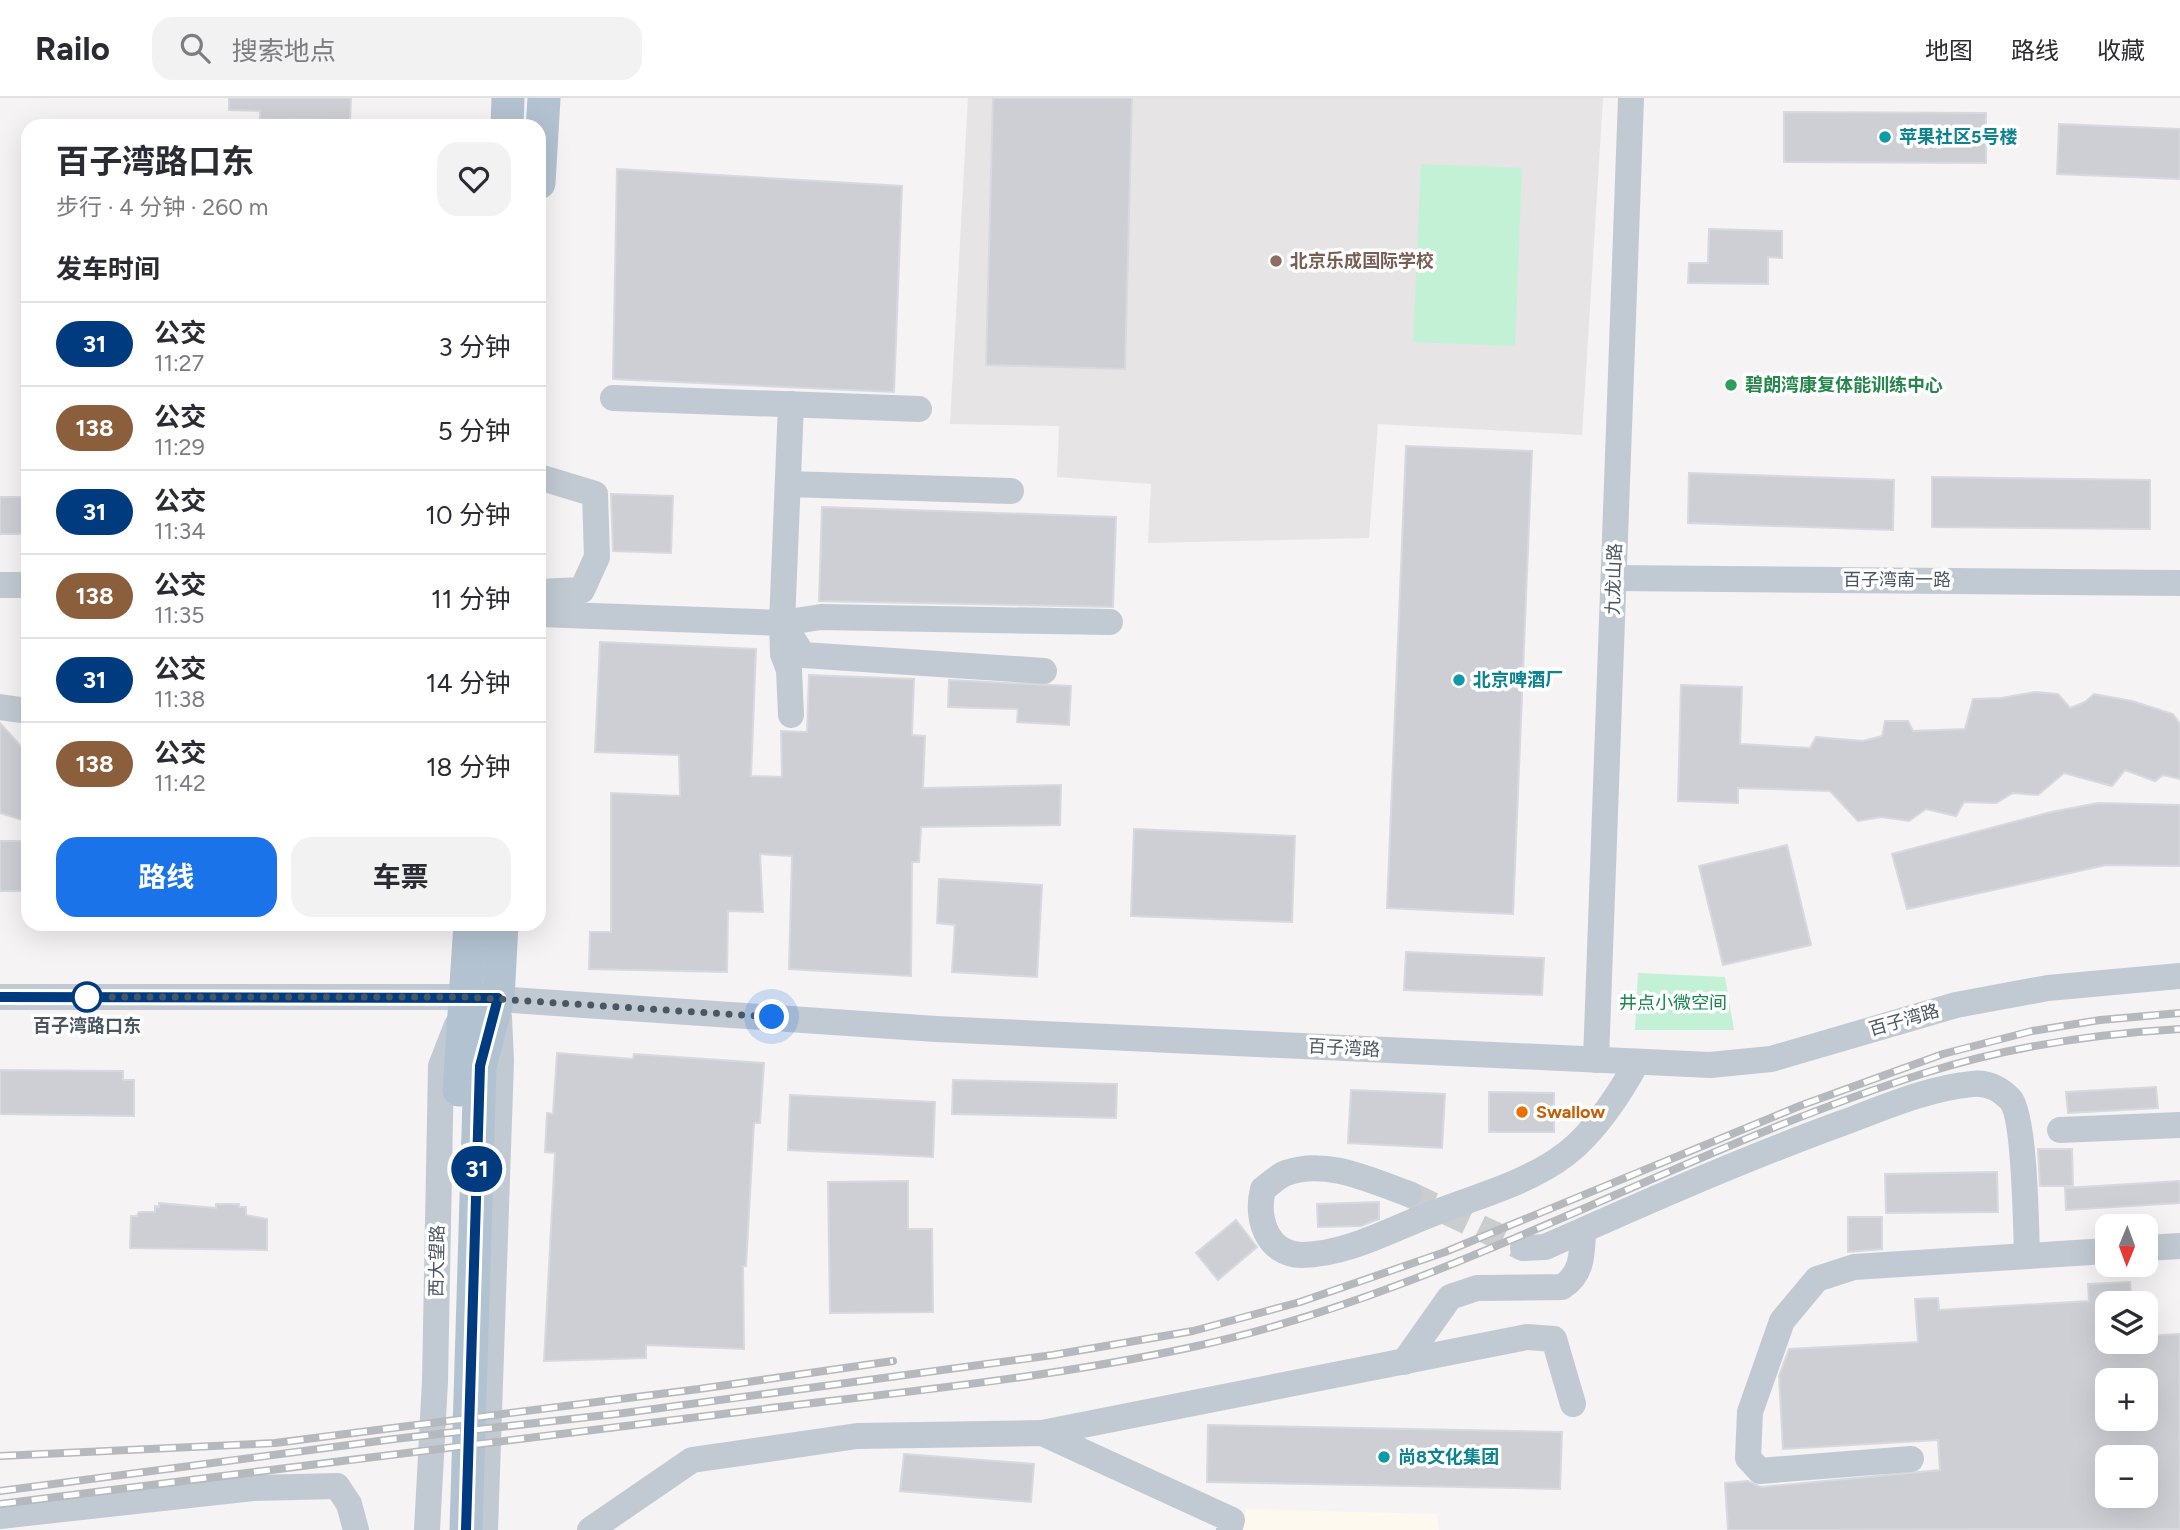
<!DOCTYPE html>
<html lang="zh">
<meta charset="utf-8">
<style>
body{margin:0;font-family:Figtree,"Noto Sans SC",sans-serif;background:#f2f2f3;color:#2b2b33;height:100vh;display:flex;flex-direction:column;font-size:26px;white-space:nowrap}
*{box-sizing:border-box;margin:0}
p{font-size:23px;color:#7c7c81}
.icon{flex:none;width:38px;height:38px;fill:none;stroke:currentColor;stroke-width:2;stroke-linecap:round;stroke-linejoin:round}
.map{position:relative;flex:1;overflow:hidden}
.side{position:absolute;left:21px;top:21px;width:525px;height:812px;display:flex;flex-direction:column;background:#fff;border-radius:21px;box-shadow:0 7px 28px #0002}
.side>*{flex:none}
.badge{padding:0 14px;border-radius:23px;font-size:24px;line-height:46px}
.needle{width:46px;rotate:181deg}
.buttons{position:absolute;left:2095px;top:1116px;display:grid;gap:14px}
.buttons a{display:grid;place-items:center;width:63px;height:63px;border-radius:14px;background:#fff;box-shadow:0 7px 28px #0002;font-size:35px}
.you{position:absolute;width:35px;height:35px;margin:-18px;border:5px solid #fff;border-radius:50%;background:#1a73e8;box-shadow:0 0 0 10px #1a73e833}
.map>.badge{position:absolute;translate:-50% -50%;box-shadow:0 0 0 4px #fff}
h2{padding:0 35px;font-size:26px;line-height:63px}
.round{display:grid;place-items:center;flex:none;width:74px;height:74px;border-radius:21px;background:#f2f2f3}
.summary{display:flex;align-items:center;justify-content:space-between;height:119px;padding:0 35px}
h1{font-size:33px;font-weight:700;line-height:52px}
.button{display:flex;gap:14px;margin-top:auto;padding:14px 35px}
.button a{flex:1;height:80px;border-radius:21px;background:#1a73e8;color:#fff;font-size:28px;font-weight:700;line-height:80px;text-align:center}
.button a+a{background:#f2f2f3;color:#2b2b33}
ul{padding:0;list-style:none}
li{display:flex;align-items:center;gap:21px;height:84px;padding:0 35px;border-top:2px solid #e1e1e2}
li div{flex:1}
li b{display:block;font-size:26px}
li em{font-style:normal}
li .badge{min-width:77px;font-weight:700;text-align:center}
header{display:flex;align-items:center;gap:42px;box-sizing:border-box;height:98px;padding:0 35px;background:#fff;border-bottom:2px solid #e1e1e2}
header strong{font-size:33px}
nav{display:flex;gap:38px;margin-inline-start:auto;font-size:24px}
.search{width:490px;height:63px;background:#f2f2f3;display:flex;align-items:center;gap:18px;box-sizing:border-box;padding:0 24px;border-radius:21px;color:#7c7c81;font-size:26px}
.map>svg:first-child{display:block}
.commercial{fill:#fdf9ef}
.education{fill:#e6e4e5}
.green{fill:#c3f1d5}
.building{fill:#cdcfd5;stroke:#d7d9de;stroke-width:2;fill-rule:evenodd}
.lines{fill:none;stroke-linecap:round;stroke-linejoin:round}
.minor-tunnel{stroke:#caccce;stroke-width:26;stroke-dasharray:26 13;stroke-linecap:butt}
.minor{stroke:#c1cad2;stroke-width:26}
.major{stroke:#b3c2d1;stroke-width:33}
.rail-casing{stroke:#b5b8bd;stroke-width:8}
.rail{stroke:#fff;stroke-width:5;stroke-dasharray:16;stroke-linecap:butt}
.line-casing{stroke:#fff;stroke-width:16}
.line{stroke:#003b80;stroke-width:10}
.walk{stroke:#4a5661;stroke-width:7;stroke-dasharray:0 12.6}
.culture-dot{fill:#0f9aa8;stroke:#fff;stroke-width:2.5}
.education-dot{fill:#8d6e63;stroke:#fff;stroke-width:2.5}
.leisure-dot{fill:#2e9e5b;stroke:#fff;stroke-width:2.5}
.stop-dot{fill:#fff;stroke:#003b80;stroke-width:3.5}
.food-dot{fill:#e8710a;stroke:#fff;stroke-width:2.5}
.labels{text-anchor:middle;stroke-width:7;stroke-linejoin:round;paint-order:stroke}
.culture-label{font-size:18px;font-weight:bold;fill:#0d838f;stroke:#fff;text-anchor:start}
.education-label{font-size:18px;font-weight:bold;fill:#785e54;stroke:#fff;text-anchor:start}
.leisure-label{font-size:18px;font-weight:bold;fill:#27864d;stroke:#fff;text-anchor:start}
.street-label{font-size:18px;fill:#4a5661;stroke:#fff}
.park-label{font-size:18px;fill:#17864f;stroke:#fff}
.stop-label{font-size:18px;font-weight:bold;fill:#4a5661;stroke:#fff}
.food-label{font-size:18px;font-weight:bold;fill:#c56008;stroke:#fff;text-anchor:start}
</style>
<header>
<strong>Railo</strong>
<div class="search"><svg class="icon" aria-label="search" viewBox="0 0 24 24"><circle cx="10" cy="10" r="6"/><path d="M15 15l6 6"/></svg>搜索地点</div>
<nav><a>地图</a><a>路线</a><a>收藏</a></nav>
</header>
<div class="map">
<svg width="2180" height="1432" viewBox="0 0 2180 1432">
<rect width="100%" height="100%" fill="#f5f3f3"/>
<path class="commercial" d="M1246 1411 1437 1416 1439 1432H1242Z"/>
<path class="education" d="M968 0H1603L1582 337 1378 326 1369 440 1148 445 1151 386 1057 379 1059 328 950 326Z"/>
<g class="green">
<path d="M1421 66 1522 70 1515 248 1413 244Z"/>
<path d="M1638 875 1725 879 1734 932H1635Z"/>
</g>
<g class="building">
<path d="M229 0H351L350 22 260 21V13L229 12Z"/>
<path d="M993 0H1132L1125 271 986 267Z"/>
<path d="M1784 14 1986 15V65L1784 64Z"/>
<path d="M2059 26 2180 31V81L2057 76Z"/>
<path d="M617 71 902 88 894 294 613 281Z"/>
<path d="M1709 131 1782 133V160L1768 159V186L1688 185 1689 165H1708Z"/>
<path d="M1406 348 1532 353 1513 816 1387 810Z"/>
<path d="M1689 375 1894 382 1893 432 1688 425Z"/>
<path d="M1932 379 2150 382V431L1932 429Z"/>
<path d="M611 396 673 398 671 455 613 453Z"/>
<rect x="0" y="399" width="28" height="37"/>
<path d="M822 409 1116 419 1113 509 819 503Z"/>
<path d="M600 544 756 551 751 678 782 679 781 633 807 634 809 577 914 581 912 637 925 638 923 690 1061 687 1060 727 921 729 919 764H912L911 878 789 871 792 758 760 756 763 814 728 813 727 874 589 871 590 834H611V695L680 698 679 657 595 654Z"/>
<path d="M949 582 1071 588 1069 627 1017 624 1018 611 948 609Z"/>
<path d="M1681 587 1742 589 1740 646 1810 650 1816 639 1863 643 1882 638 1885 623H1908L1913 633 1965 631 1973 601 2001 600 2035 594 2058 596 2070 610 2085 604 2094 596 2132 603 2173 616 2180 626V681L2163 677 2155 683 2125 672 2112 688 2064 675 2038 697 2013 695 1996 705 1964 704 1956 718 1926 711 1909 723 1881 719 1858 723 1830 693 1738 690V705L1678 703Z"/>
<path d="M0 625 28 656V724L0 715Z"/>
<path d="M2098 705 2180 707V768L2106 767 1907 811 1892 756 2051 714Z"/>
<path d="M1134 731 1295 738 1292 824 1131 818Z"/>
<rect x="0" y="743" width="28" height="50"/>
<path d="M1787 747 1811 847 1723 867 1699 768Z"/>
<path d="M939 781 1042 787 1037 879 952 874 955 827 937 825Z"/>
<path d="M1406 854 1544 860 1542 897 1404 892Z"/>
<path d="M557 955 633 961 634 956 764 965 760 1025H754L746 1168H743L744 1251 646 1247V1260L544 1263 555 1055 545 1054 547 1015 553 1016Z"/>
<path d="M0 972 123 973V982H134V1018L0 1016Z"/>
<path d="M953 982 1117 986 1116 1020 952 1016Z"/>
<path d="M2156 989 2158 1010 2068 1015 2066 994Z"/>
<path d="M1351 992 1445 996 1442 1050 1348 1045Z"/>
<path d="M1489 994 1554 995V1034H1489Z"/>
<path d="M790 997 935 1004 933 1059 788 1052Z"/>
<path d="M2038 1051H2072L2073 1088H2040Z"/>
<path d="M1997 1074 1998 1114 1886 1115 1885 1076Z"/>
<path d="M908 1083V1131H932L933 1214 830 1215 828 1084Z"/>
<path d="M2180 1083V1105L2066 1112 2065 1090Z"/>
<path d="M1379 1104V1121L1361 1128 1318 1129 1317 1106Z"/>
<path d="M159 1105 216 1110V1106H239V1109H246V1117L267 1121V1152L130 1150 131 1118H137L139 1114H155V1108L159 1109Z"/>
<path d="M1848 1119H1882V1151L1848 1154Z"/>
<path d="M1236 1122 1257 1149 1218 1182 1196 1155Z"/>
<path d="M2130 1184 2132 1206H2107V1244H2146V1238L2180 1236V1431L1728 1432 1725 1385 1748 1383 1761 1389 1940 1372 1938 1342 1783 1351 1779 1278 1789 1251 1918 1244 1915 1201 1938 1200 1939 1212 2089 1203 2088 1186ZM2107 1283H2146V1321H2107ZM2107 1360H2146V1398H2107Z"/>
<path d="M1208 1327 1562 1334 1560 1391 1207 1384Z"/>
<path d="M904 1356 1034 1366 1031 1404 900 1393Z"/>
</g>
<g class="lines">
<path class="minor-tunnel" d="M1409 1096 1523 1150"/>
<g class="minor">
<path d="M613 300 919 311"/>
<path d="M791 306 782 525 783 556 789 572 791 617"/>
<path d="M539 379 595 396 597 459 582 492 539 494"/>
<path d="M788 386 1011 393"/>
<path d="M1614 480 2180 485"/>
<path d="M0 487H28"/>
<path d="M539 516 782 525 821 519 1110 524"/>
<path d="M785 529 803 557 1044 573"/>
<path d="M0 609 28 613"/>
<path d="M0 899H467L936 931 1710 967 1771 961 1956 907 2048 890 2180 878"/>
<path d="M1596 962 1631 0"/>
<path d="M2060 1032 2180 1027"/>
<path d="M1409 1096C1372 1083 1326 1060 1286 1075 1278 1078 1270 1086 1263 1091 1256 1120 1266 1156 1302 1157 1345 1157 1390 1132 1429 1117 1474 1099 1527 1086 1566 1056 1594 1035 1621 994 1637 964"/>
<path d="M1523 1150 1545 1149C1644 1105 1743 1061 1845 1024 1885 1009 1929 990 1972 986 1987 984 1999 990 2010 1001 2025 1017 2026 1130 2027 1158"/>
<path d="M2146 1150 2180 1148"/>
<path d="M1404 1264 1450 1199 1477 1190 1562 1189C1583 1176 1582 1155 1583 1133"/>
<path d="M1042 1335 1527 1239 1554 1241 1573 1306"/>
<path d="M1911 1361 1760 1373 1748 1360 1750 1314 1782 1223 1817 1181 1854 1169 2107 1153"/>
<path d="M0 1418 253 1390 337 1388 349 1406 356 1432"/>
<path d="M427 1432 435 1283 441 968 457 927"/>
<path d="M485 1432 501 963 499 919"/>
<path d="M590 1432 692 1362 857 1338 1042 1335 1232 1422 1229 1432"/>
</g>
<g class="major">
<path d="M507 28 508 0"/>
<path d="M539 85 544 0"/>
<path d="M459 992 470 826"/>
<path d="M466 1432 480 968 498 900 502 826"/>
</g>
<defs>
<g id="rail">
<path d="M0 1358 275 1345 699 1291 893 1263"/>
<path d="M0 1393 394 1341 624 1315 1053 1257 1193 1233 1300 1204 1445 1154 1802 1007 1943 956 2032 933 2100 922 2180 915"/>
<path d="M0 1406C246 1375 493 1344 739 1314 891 1295 1047 1281 1197 1248 1451 1192 1678 1052 1925 975 2007 949 2094 936 2180 931"/>
</g>
</defs>
<use href="#rail" class="rail-casing"/>
<use href="#rail" class="rail"/>
</g>
<g class="lines">
<defs>
<path id="line" d="M0 899 498 900 480 968 466 1432"/>
</defs>
<use href="#line" class="line-casing"/>
<use href="#line" class="line"/>
<path class="walk" d="M87 899H467L772 919"/>
</g>
<g class="culture-dot">
<circle cx="1885" cy="39" r="7"/>
<circle cx="1459" cy="582" r="7"/>
<circle cx="1384" cy="1359" r="7"/>
</g>
<circle class="education-dot" cx="1276" cy="163" r="7"/>
<circle class="leisure-dot" cx="1731" cy="287" r="7"/>
<circle class="stop-dot" cx="87" cy="899" r="14"/>
<circle class="food-dot" cx="1522" cy="1014" r="7"/>
<g class="labels">
<g class="culture-label">
<text x="1899" y="45">苹果社区5号楼</text>
<text x="1473" y="588">北京啤酒厂</text>
<text x="1398" y="1365">尚8文化集团</text>
</g>
<g class="education-label">
<text x="1290" y="169">北京乐成国际学校</text>
</g>
<g class="leisure-label">
<text x="1745" y="293">碧朗湾康复体能训练中心</text>
</g>
<g class="street-label">
<text transform="translate(1614 481) rotate(-88)" y="6">九龙山路</text>
<text x="1897" y="488">百子湾南一路</text>
<text transform="translate(1904 922) rotate(-16)" y="6">百子湾路</text>
<text transform="translate(1344 950) rotate(3)" y="6">百子湾路</text>
<text transform="translate(437 1163) rotate(-89)" y="6">西大望路</text>
</g>
<g class="park-label">
<text x="1673" y="911">井点小微空间</text>
</g>
<g class="stop-label">
<text x="87" y="934">百子湾路口东</text>
</g>
<g class="food-label">
<text x="1536" y="1020">Swallow</text>
</g>
</g>
</svg>
<div class="buttons">
<a><svg class="needle" viewBox="-14 -14 28 28"><path d="M0-13l5 13h-10z" fill="#e53935"/><path d="M0 13l5-13h-10z" fill="#7c7c81"/></svg></a>
<a><svg class="icon" aria-label="layers" viewBox="0 0 24 24"><path d="M12 4l9 5-9 5-9-5zM3 14l9 5 9-5"/></svg></a>
<a>+</a>
<a>−</a>
</div>
<div class="you" style="left:772px;top:919px"></div>
<b class="badge" style="left:477px;top:1071px;background:#003b80;color:#fff">31</b>
<section class="side">
<div class="summary"><div><h1>百子湾路口东</h1><p>步行 · 4 分钟 · 260 m</p></div><a class="round"><svg class="icon" aria-label="heart" viewBox="0 0 24 24"><path d="M12 20l-8-8c-3-5 5-10 8-4 3-6 11-1 8 4z"/></svg></a></div>
<h2>发车时间</h2>
<ul>
<li><span class="badge" style="background:#003b80;color:#fff">31</span><div><b>公交</b><p>11:27</p></div><em>3 分钟</em></li>
<li><span class="badge" style="background:#8b5e3c;color:#fff">138</span><div><b>公交</b><p>11:29</p></div><em>5 分钟</em></li>
<li><span class="badge" style="background:#003b80;color:#fff">31</span><div><b>公交</b><p>11:34</p></div><em>10 分钟</em></li>
<li><span class="badge" style="background:#8b5e3c;color:#fff">138</span><div><b>公交</b><p>11:35</p></div><em>11 分钟</em></li>
<li><span class="badge" style="background:#003b80;color:#fff">31</span><div><b>公交</b><p>11:38</p></div><em>14 分钟</em></li>
<li><span class="badge" style="background:#8b5e3c;color:#fff">138</span><div><b>公交</b><p>11:42</p></div><em>18 分钟</em></li>
</ul>
<div class="button"><a>路线</a><a>车票</a></div>
</section>
</div>
